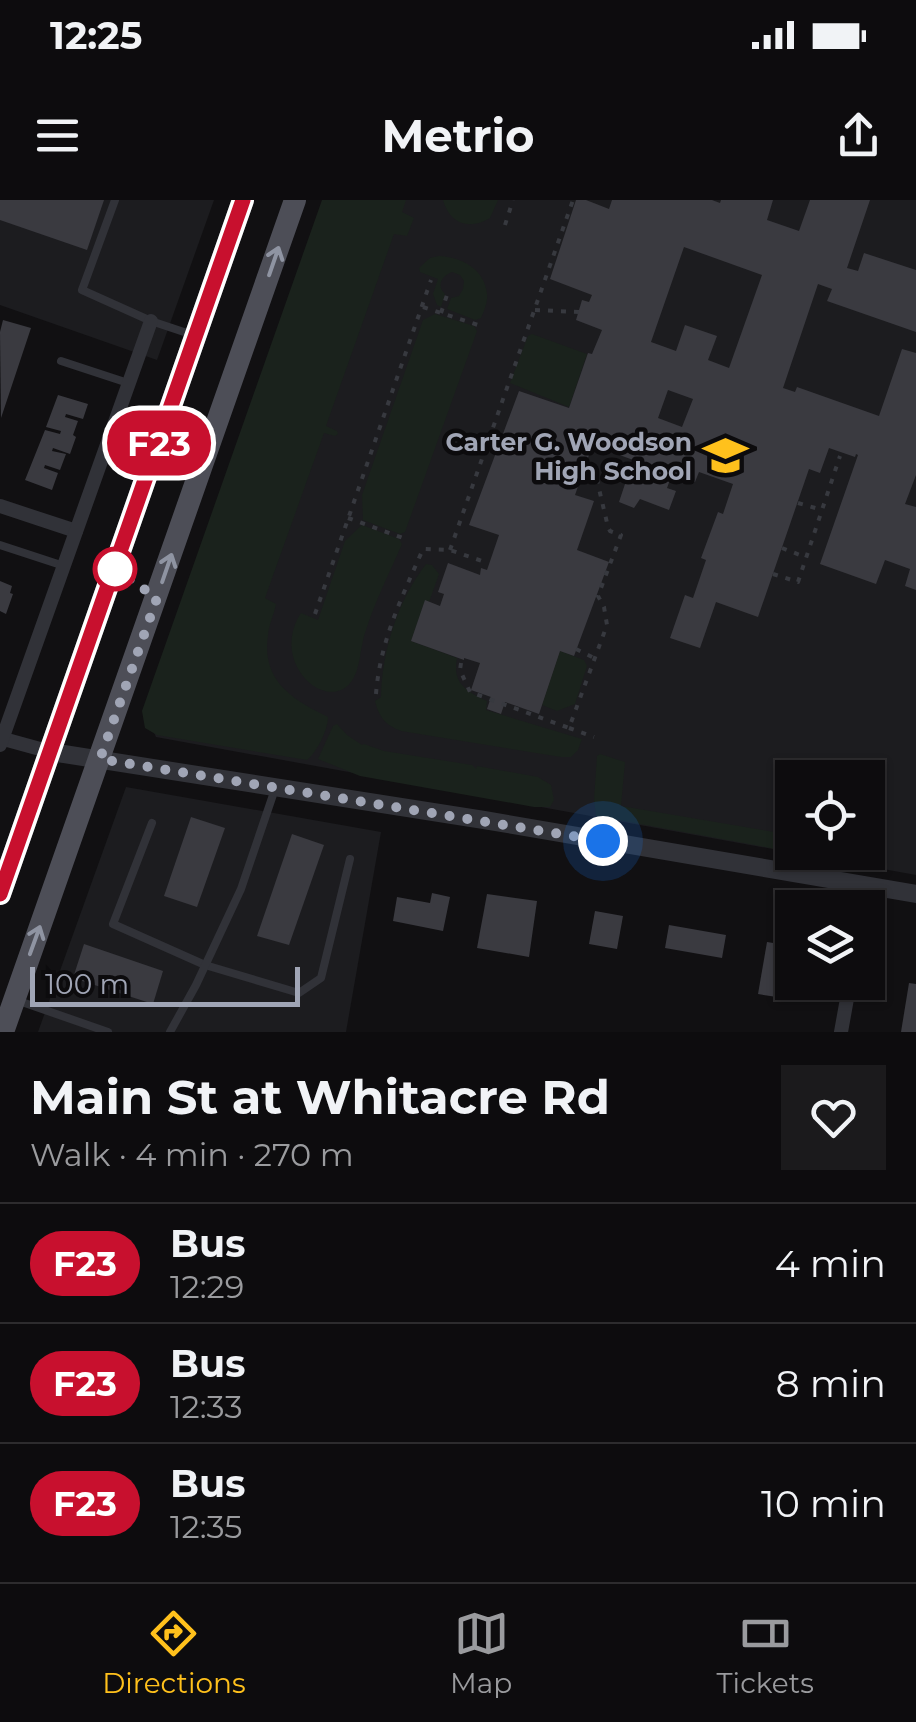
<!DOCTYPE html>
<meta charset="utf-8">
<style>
body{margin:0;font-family:Montserrat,sans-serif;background:#1b1a1c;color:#f1f3f6;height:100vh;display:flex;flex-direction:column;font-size:38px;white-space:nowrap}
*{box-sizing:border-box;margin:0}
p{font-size:32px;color:#9a9b9e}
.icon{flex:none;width:55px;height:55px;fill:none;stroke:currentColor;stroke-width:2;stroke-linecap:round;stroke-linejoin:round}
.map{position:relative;height:832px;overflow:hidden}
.side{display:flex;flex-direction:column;background:#0d0c0e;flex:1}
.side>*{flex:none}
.badge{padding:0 20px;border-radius:32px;font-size:35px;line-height:65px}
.buttons{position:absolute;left:775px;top:560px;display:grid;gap:20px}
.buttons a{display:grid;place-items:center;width:110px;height:110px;border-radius:0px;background:#0d0c0e;box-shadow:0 2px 8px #0004,0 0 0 2px #2d2c2e;font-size:50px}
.scale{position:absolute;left:30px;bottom:25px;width:270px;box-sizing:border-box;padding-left:10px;border:5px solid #a0a5b5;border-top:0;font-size:28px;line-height:35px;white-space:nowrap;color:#a0a5b5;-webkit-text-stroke:8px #0c0b0d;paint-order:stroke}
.you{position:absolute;width:50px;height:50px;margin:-25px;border:8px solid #fff;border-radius:50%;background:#1a73e8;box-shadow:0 0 0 15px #1a73e833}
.map>.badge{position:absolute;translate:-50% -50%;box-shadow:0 0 0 5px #fff}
.round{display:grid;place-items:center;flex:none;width:105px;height:105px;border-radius:0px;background:#1b1a1c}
.overview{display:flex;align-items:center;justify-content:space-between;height:170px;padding:0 30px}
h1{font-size:48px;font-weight:700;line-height:75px}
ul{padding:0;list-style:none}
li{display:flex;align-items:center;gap:30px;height:120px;padding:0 30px;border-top:2px solid #2d2c2e}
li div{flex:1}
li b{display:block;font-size:38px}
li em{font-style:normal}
li .badge{min-width:110px;font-weight:700;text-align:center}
.status{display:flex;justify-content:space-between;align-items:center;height:70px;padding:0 50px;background:#0d0c0e;direction:ltr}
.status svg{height:28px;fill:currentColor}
header{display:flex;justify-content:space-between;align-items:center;height:130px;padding:0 30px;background:#0d0c0e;font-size:45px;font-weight:700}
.tab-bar{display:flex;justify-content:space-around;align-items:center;height:140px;border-top:2px solid #2d2c2e;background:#0d0c0e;font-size:28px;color:#9a9b9e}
.tab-bar a{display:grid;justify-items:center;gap:5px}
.tab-bar .active{color:#ffc11c}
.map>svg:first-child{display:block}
.built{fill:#1c1c1f;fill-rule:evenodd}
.green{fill:#1a221c}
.building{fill:#3a3a40;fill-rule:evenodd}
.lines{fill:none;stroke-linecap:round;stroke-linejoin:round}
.path{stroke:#37393f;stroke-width:4;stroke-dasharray:5 8;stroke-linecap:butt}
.service{stroke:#313238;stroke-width:8}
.minor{stroke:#313238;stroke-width:14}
.tertiary{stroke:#313238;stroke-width:18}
.primary{stroke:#4d4e57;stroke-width:22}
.oneway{stroke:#8f94a2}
.line-casing{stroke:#fff;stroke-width:22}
.line{stroke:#c8102e;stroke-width:15}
.walk{stroke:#a0a5b5;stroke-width:10;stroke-dasharray:0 18}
.stop-dot{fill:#fff;stroke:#c8102e;stroke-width:5}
.labels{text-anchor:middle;stroke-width:9;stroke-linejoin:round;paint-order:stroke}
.poi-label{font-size:25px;font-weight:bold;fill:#a0a5b5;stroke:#0c0b0d;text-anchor:end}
</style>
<div class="status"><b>12:25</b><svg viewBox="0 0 49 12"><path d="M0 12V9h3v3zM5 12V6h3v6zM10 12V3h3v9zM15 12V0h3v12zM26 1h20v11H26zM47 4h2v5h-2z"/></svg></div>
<header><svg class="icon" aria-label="menu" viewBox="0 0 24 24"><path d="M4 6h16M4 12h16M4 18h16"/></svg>Metrio<svg class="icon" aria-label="share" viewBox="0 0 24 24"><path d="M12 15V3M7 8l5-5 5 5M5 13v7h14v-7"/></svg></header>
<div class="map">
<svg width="916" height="832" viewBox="0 0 916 832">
<rect width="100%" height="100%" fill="#111012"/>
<g class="built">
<path d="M0 0H214L157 160 0 105Z"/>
<path d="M329 0H916V675L156 537 146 514ZM792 578H868V652H792Z"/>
<path d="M126 587 381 632 346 832H38Z"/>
</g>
<g class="green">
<path d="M322 0H406L402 12 414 18 407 36 394 34 326 226 337 231 338 234 335 236 324 233 265 398 276 404C274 415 269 424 268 435 261 481 293 500 328 517 328 530 317 552 307 560L157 535 145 528 142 511Z"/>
<path d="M443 0H498L490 18C469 31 449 23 443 0Z"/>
<path d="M439 56C461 57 485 69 487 94 488 102 484 111 481 118L475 120 447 109 451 98 459 96 463 89 464 81 460 75 452 72C442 76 436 85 445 94L441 107 437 105 433 94 438 79 420 72 419 68 430 58Z"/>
<path d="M435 114 474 126 477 131 405 332 400 334 363 320 362 295 423 120Z"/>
<path d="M532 134 587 154 569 207 510 183 528 136Z"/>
<path d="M362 325 399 339 402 344C390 372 375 401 366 430 360 446 361 469 351 482 326 514 269 462 301 413L318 420 345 341Z"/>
<path d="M426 364 432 365 439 374 429 402 425 401 411 441 457 458C452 483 466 491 487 501L486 510 582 539 578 550 571 557H561L401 531C385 525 379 517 375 501L381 497C382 451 398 400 426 364Z"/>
<path d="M560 451 584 460 587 466 575 504 557 511 542 505Z"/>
<path d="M337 524 347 535 362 545 364 544 384 551 472 565 476 569 477 566 538 577 551 585 554 600 550 607H534L360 576 318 559 333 526Z"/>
<path d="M600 554 625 562 621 606 792 635V652L596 616 594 600 597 556Z"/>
</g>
<g class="building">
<path d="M0 0H104L87 50 0 20Z"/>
<path d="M576 0H586L609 9 612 0H712L720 3 721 0H773L767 20 799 31 810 0H870L847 68 858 71 864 53 916 70V132L827 101 832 89 818 84 783 188 795 192 797 187 879 216 902 149 916 153V275L905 304 916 307V390L905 386 910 369 885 360 876 384 820 364 858 255 856 254 855 257 829 248 820 273 809 269 758 417 716 402 700 448 670 438 685 395 693 398 706 360 701 358 718 312 723 314 733 284 699 272 695 282 672 274 667 288 676 291 669 310 640 299 634 308 619 302 628 275 631 277 636 261 614 253 617 242 596 235 575 295 594 301 577 350 609 362 574 456 560 451 539 514 505 502 501 514 487 509 491 497 471 490 480 463 464 458V460L411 441 425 400 440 406 444 394 438 392 448 363 480 375 481 368 487 370 499 335 469 325 519 191 569 208 588 153 592 154 602 130 576 120 582 100 589 102 592 95 550 79ZM684 47 762 75 729 168 708 160 717 136 685 125 676 151 651 142ZM668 190 693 199 682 227 658 218Z"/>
<path d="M3 120 31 128 1 218 0 132Z"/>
<path d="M58 195 88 204 83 219 66 214 65 217 78 221 73 235 76 237 70 254 53 248 52 251 66 254 60 270 45 265 44 268 58 273 52 290 25 280 45 230 60 234 61 231 46 227Z"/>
<path d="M0 381 12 386 10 393 13 394 6 414 0 411Z"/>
<path d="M191 617 225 628 197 707 164 696Z"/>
<path d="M292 634 324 645 289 745 257 736Z"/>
<path d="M432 693 450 697 443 731 393 721 397 697 430 703Z"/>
<path d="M487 694 537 701 529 757 477 748Z"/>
<path d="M595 711 623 716 617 749 589 744Z"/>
<path d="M669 725 726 735 722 758 665 748Z"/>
<path d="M767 742 792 746 783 798 758 794Z"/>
<path d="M84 744 163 771 153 804 73 778Z"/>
<path d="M909 783 916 784V832H901Z"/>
</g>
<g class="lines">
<g class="path">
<path d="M505 25 513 0"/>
<path d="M423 107 478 125"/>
<path d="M535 110 579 112"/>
<path d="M441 113 448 92"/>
<path d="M798 303 822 310"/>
<path d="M348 318 403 338"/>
<path d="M782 348 805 357"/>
<path d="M450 350 573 0"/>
<path d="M773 374 798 382 840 256"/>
<path d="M315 414 431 80"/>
<path d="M576 449 594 458"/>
<path d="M461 463 460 470 470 492 569 528 607 425 604 407 598 396 621 335 610 331 608 327 592 259"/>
<path d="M376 494C380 441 402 397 423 349L450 350 485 362"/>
<path d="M569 528 594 537"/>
</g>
<g class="service">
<path d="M115 0 82 90 151 121 193 135"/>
<path d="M61 161 128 183"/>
<path d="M0 345 64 366"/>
<path d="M152 623 113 724 205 765 299 793 321 778 350 659"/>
<path d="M19 801 108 832"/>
<path d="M170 832 196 785 241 689 276 586"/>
</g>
<g class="minor">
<path d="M0 306 76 331"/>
<path d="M0 538 51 552"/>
<path d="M0 545 151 121"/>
<path d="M859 708 862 686"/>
<path d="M841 832 850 782"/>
</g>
<path class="tertiary" d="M51 552 484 620 916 694"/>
<g class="primary">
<path d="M0 694 243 0"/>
<path d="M3 832 295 0"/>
</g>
</g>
<defs><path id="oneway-shaft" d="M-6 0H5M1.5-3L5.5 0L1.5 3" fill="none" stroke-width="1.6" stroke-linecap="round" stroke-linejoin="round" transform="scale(2.5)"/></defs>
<g class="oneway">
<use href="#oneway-shaft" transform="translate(274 61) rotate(-71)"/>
<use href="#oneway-shaft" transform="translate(167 368) rotate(-71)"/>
<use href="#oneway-shaft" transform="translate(35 740) rotate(-70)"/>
</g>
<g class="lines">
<defs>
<path id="line" d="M0 694 243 0"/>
</defs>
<use href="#line" class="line-casing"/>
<use href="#line" class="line"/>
<path class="walk" d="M115 369 157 398 100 559 603 641"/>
</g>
<defs>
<symbol id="school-bare" viewBox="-9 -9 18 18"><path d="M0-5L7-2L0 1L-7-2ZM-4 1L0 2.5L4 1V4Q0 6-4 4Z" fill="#ffc11c" stroke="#0c0b0d" stroke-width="2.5" paint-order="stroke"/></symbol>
</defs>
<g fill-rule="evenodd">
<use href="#school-bare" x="694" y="224" width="63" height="63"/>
</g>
<circle class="stop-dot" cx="115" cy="369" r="20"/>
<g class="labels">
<g class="poi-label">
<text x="692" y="251">Carter G. Woodson<tspan x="692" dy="29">High School</tspan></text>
</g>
</g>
</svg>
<div class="buttons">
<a><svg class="icon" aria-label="locate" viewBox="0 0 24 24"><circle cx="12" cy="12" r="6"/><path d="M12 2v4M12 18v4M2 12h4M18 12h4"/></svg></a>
<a><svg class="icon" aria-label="layers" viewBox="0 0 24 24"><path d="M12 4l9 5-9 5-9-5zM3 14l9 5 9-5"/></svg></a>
</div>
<div class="scale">100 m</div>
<div class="you" style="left:603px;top:641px"></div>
<b class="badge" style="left:159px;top:243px;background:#c8102e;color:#fff">F23</b>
</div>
<section class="side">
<div class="overview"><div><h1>Main St at Whitacre Rd</h1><p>Walk · 4 min · 270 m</p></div><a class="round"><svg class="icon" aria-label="heart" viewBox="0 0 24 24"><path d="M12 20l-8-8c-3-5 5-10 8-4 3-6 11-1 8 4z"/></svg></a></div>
<ul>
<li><span class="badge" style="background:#c8102e;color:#fff">F23</span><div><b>Bus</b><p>12:29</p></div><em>4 min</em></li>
<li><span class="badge" style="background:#c8102e;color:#fff">F23</span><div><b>Bus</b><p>12:33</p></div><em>8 min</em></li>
<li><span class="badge" style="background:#c8102e;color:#fff">F23</span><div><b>Bus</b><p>12:35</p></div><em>10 min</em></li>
</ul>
</section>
<nav class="tab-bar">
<a class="active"><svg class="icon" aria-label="directions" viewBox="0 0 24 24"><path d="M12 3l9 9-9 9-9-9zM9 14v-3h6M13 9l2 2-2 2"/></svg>Directions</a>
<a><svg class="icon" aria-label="map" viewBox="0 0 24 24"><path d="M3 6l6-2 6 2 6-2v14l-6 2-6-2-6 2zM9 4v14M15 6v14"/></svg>Map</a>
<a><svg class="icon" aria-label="tickets" viewBox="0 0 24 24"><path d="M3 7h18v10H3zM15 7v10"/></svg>Tickets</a>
</nav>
